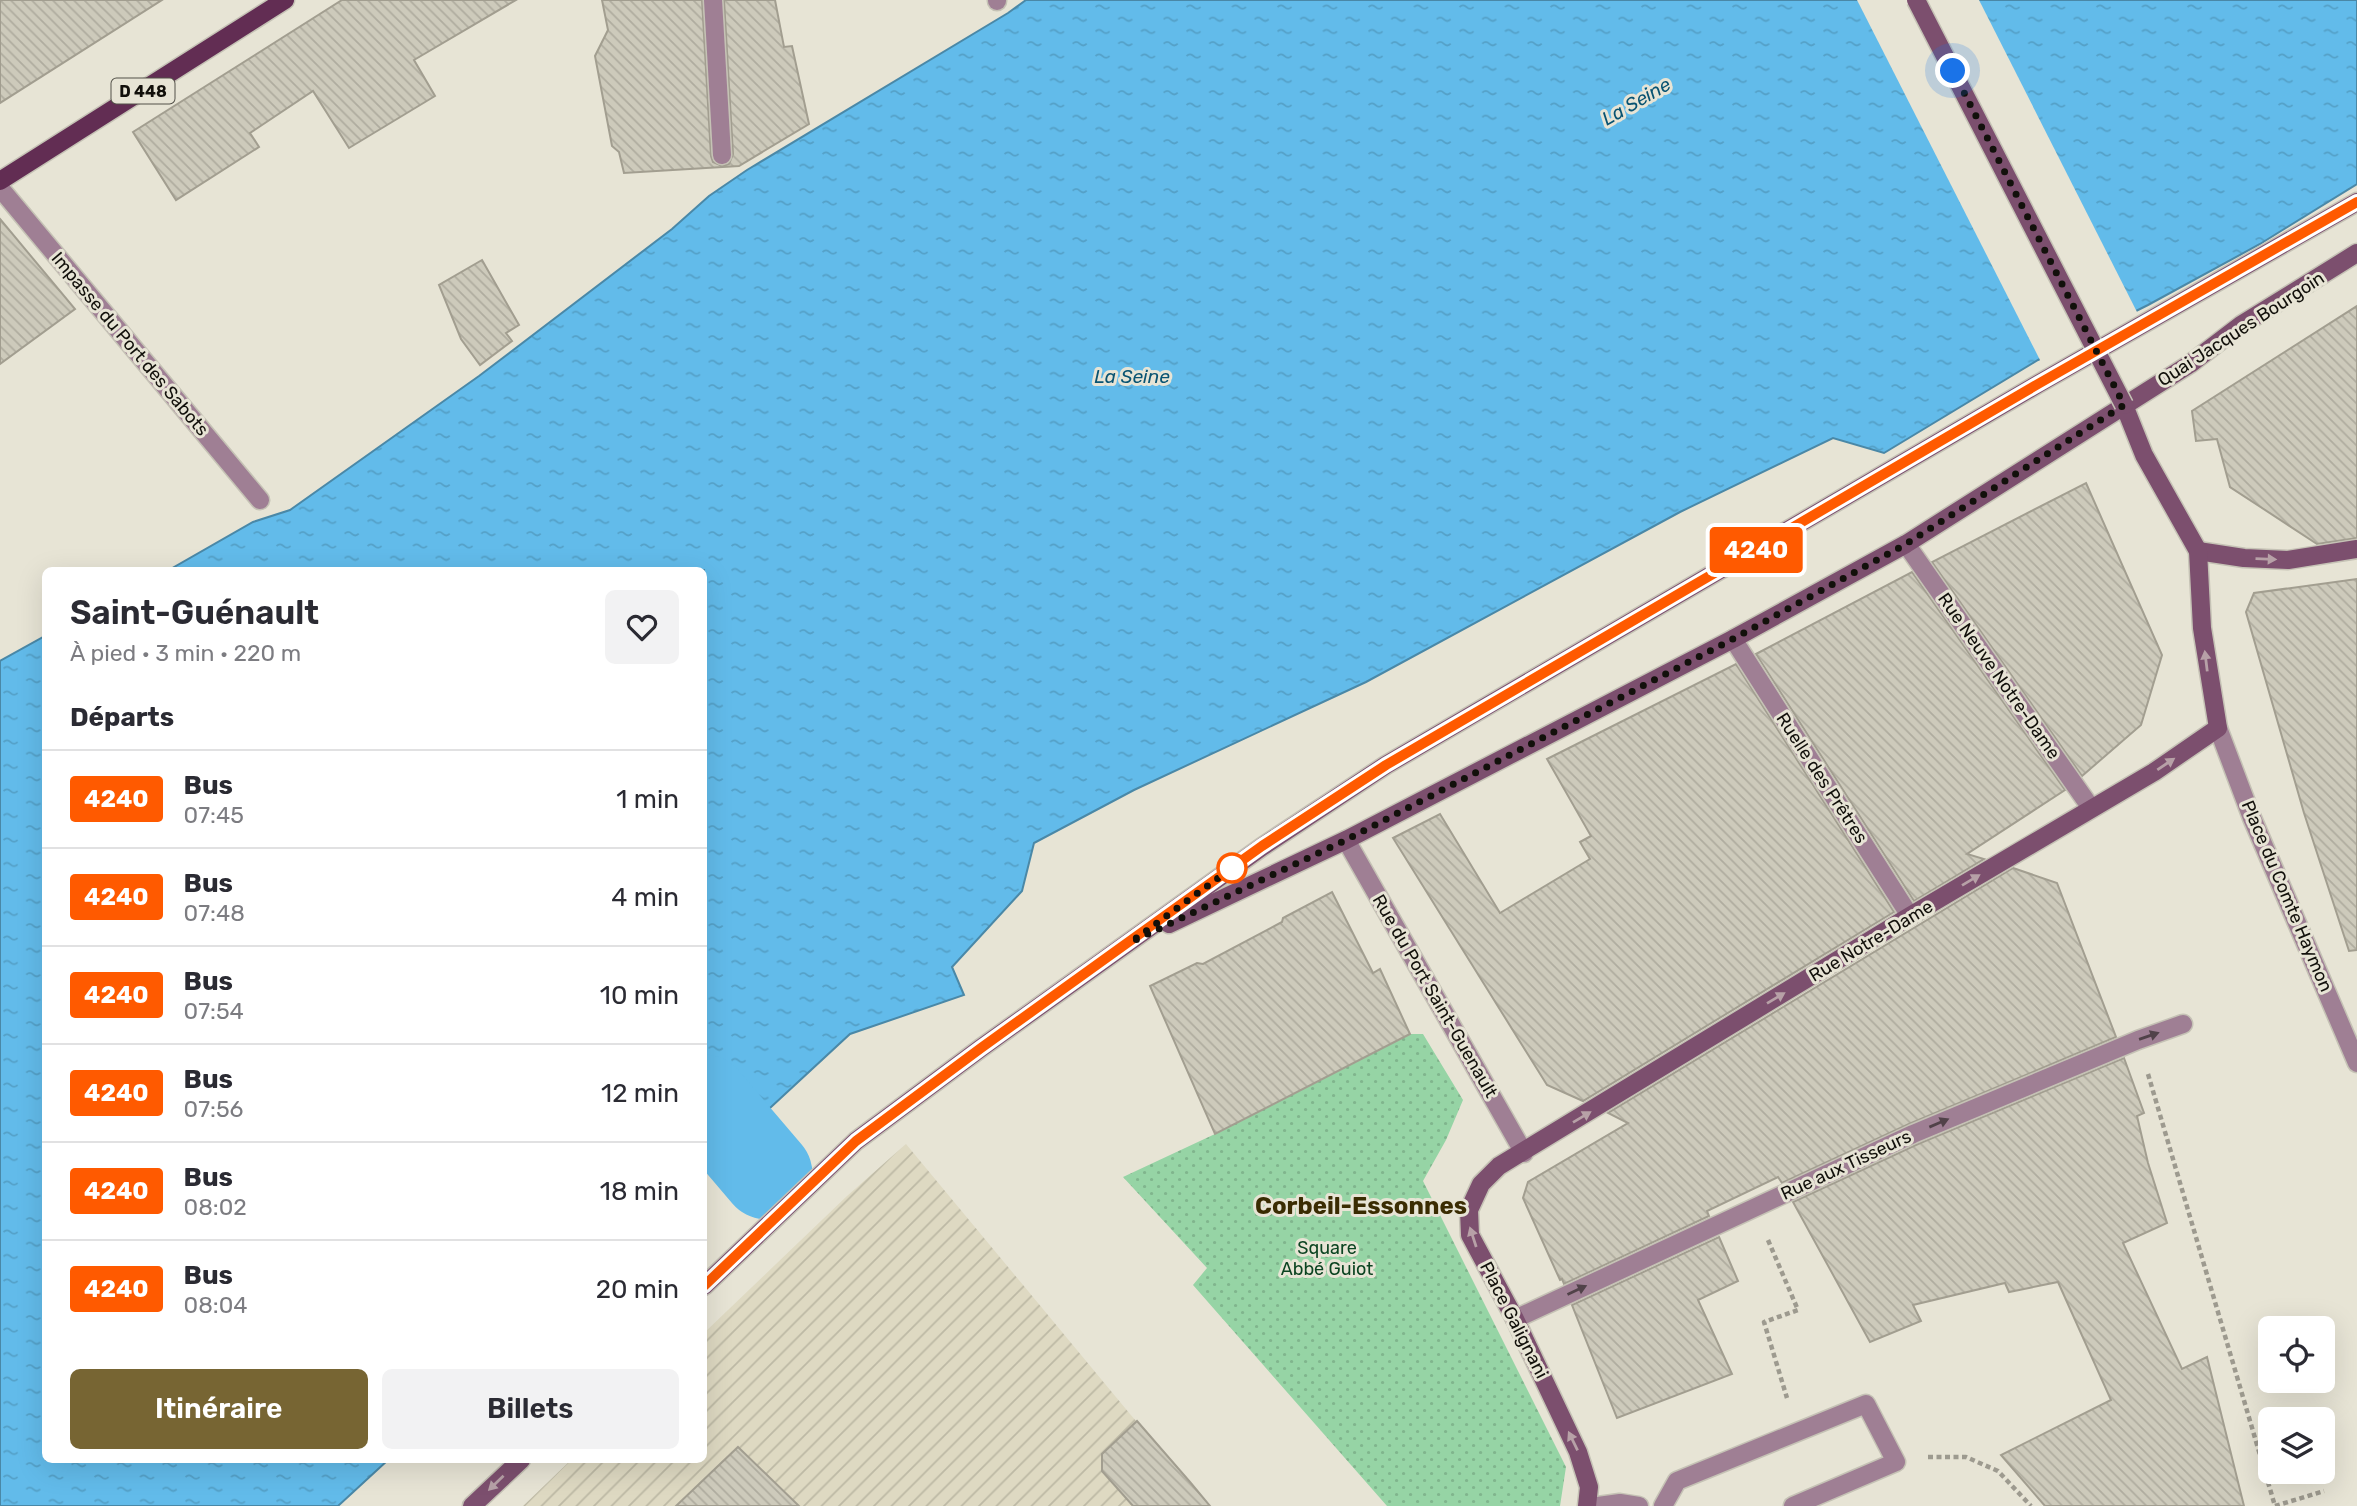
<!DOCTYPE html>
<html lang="fr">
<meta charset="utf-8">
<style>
body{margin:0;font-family:Rubik,sans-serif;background:#f2f2f3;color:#2b2b33;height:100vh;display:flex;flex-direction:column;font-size:26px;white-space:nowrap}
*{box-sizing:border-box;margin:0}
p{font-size:23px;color:#7c7c81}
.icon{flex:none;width:38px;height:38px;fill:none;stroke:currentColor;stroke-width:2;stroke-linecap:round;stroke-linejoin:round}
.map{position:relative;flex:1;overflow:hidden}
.details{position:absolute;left:42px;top:567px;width:665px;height:896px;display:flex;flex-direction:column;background:#fff;border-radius:10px;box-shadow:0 7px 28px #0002}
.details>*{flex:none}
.badge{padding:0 14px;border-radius:5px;font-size:24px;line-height:46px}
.buttons{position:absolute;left:2258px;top:1316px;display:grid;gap:14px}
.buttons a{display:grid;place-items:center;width:77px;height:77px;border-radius:10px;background:#fff;box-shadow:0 7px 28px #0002;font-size:35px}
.you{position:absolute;width:35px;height:35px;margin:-18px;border:5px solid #fff;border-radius:50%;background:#1a73e8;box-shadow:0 0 0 10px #1a73e833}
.map>.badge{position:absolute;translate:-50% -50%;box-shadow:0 0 0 4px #fff}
h2{padding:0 28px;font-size:26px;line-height:63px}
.round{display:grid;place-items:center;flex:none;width:74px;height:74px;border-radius:10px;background:#f2f2f3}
.head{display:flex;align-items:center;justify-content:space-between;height:119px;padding:0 28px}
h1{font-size:33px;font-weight:600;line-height:52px}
.button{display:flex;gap:14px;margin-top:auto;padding:14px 28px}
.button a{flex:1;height:80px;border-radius:10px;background:#776533;color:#fff;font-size:28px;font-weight:600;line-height:80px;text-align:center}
.button a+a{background:#f2f2f3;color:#2b2b33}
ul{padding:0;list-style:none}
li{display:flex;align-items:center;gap:21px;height:98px;padding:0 28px;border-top:2px solid #e1e1e2}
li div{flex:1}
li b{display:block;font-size:26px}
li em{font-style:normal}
li .badge{min-width:77px;font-weight:700;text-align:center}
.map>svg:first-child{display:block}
.industrial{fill:url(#industrial-furrows)}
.grass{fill:url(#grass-dots)}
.water{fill:url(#water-ripples);stroke:#4a88a7;stroke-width:2}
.pier{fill:#e7e4d5}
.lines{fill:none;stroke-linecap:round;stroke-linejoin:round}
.river{stroke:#62bbea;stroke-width:91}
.building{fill:url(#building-back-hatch);stroke:#a29e90;stroke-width:2}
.lane-casing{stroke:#c5c2b5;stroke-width:21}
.street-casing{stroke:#c5c2b5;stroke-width:21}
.secondary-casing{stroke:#c5c2b5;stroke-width:21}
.primary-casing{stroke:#c5c2b5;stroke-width:21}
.path{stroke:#9d9a8f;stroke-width:4.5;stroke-dasharray:5 3.5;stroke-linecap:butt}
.lane{stroke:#9f7f94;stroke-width:18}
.street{stroke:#9f7f94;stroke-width:18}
.secondary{stroke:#7c4f6e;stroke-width:18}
.primary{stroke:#622d53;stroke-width:18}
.secondary-bridge-casing{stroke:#c5c2b5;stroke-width:21;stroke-linecap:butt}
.secondary-bridge{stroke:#7c4f6e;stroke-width:18}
.oneway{fill:#b7a1a7}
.oneway2{fill:#514249}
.line-casing{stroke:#fff;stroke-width:16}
.line{stroke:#ff5a00;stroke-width:10}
.walk{stroke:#12100b;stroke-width:7;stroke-dasharray:0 12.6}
.stop-dot{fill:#fff;stroke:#ff5a00;stroke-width:3.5}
.labels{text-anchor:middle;stroke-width:6;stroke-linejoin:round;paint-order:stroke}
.shield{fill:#e7e4d5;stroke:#525048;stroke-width:2}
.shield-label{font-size:16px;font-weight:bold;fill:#12100b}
.street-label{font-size:18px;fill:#12100b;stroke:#e7e4d5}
.park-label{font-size:18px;fill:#0b4421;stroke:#e7e4d5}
.water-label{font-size:19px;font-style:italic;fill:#085372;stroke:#e7e4d5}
.district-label{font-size:24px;font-weight:bold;fill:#3a2c02;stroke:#e7e4d5}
</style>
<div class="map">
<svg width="2357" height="1506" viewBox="0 0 2357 1506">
<defs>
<pattern id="industrial-furrows" width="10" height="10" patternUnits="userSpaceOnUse" patternTransform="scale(1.75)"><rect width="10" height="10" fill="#ded9c2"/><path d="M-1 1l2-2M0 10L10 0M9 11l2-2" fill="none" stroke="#bdb9a5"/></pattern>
<pattern id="grass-dots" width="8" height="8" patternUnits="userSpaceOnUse" patternTransform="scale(1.75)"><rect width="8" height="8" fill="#96d4a5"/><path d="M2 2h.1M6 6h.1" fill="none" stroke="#80b58d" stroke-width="1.8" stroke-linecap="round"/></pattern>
<pattern id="water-ripples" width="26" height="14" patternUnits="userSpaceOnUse" patternTransform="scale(1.75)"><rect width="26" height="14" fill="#62bbea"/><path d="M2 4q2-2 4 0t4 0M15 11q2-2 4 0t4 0" fill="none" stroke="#54a0c7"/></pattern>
<pattern id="building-back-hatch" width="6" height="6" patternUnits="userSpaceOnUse" patternTransform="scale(1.75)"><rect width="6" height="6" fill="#cdcabb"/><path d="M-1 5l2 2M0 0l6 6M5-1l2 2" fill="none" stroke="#afac9f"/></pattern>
</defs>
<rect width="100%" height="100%" fill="#e7e4d5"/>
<path class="industrial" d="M906 1144 1130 1414 1210 1506H523L571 1460H704V1333L847 1196Z"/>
<path class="grass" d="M1410 1034H1423L1463 1100 1446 1140 1423 1181 1566 1467 1560 1506H1387L1193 1285 1207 1268 1123 1177 1215 1134Z"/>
<g class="water">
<path d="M1026 0H2357V184L2260 244 2148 305 2038 360 1884 453 1833 438 1680 512 1366 682 1134 790 1034 843 1022 891 952 967 964 995 850 1034 704 1169V570H169L253 522 290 510 479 376 672 229 709 196 747 170 1008 13Z"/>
<path d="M45 636 46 1460H388L338 1506H0V661Z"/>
</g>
<path class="pier" d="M1857 0H1979L2138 314 2041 362Z"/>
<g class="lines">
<path class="river" d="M704 1100 767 1174"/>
</g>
<g class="building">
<path d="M0 0H162L0 103Z"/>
<path d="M342 0H516L414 60 435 96 349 148 313 91 250 133 259 147 176 200 133 132Z"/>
<path d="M602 0H702L711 156 713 162 722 166 729 164 733 154 724 0H775L784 47 792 46 809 124 739 166 624 173 619 152 612 146 595 56 608 30Z"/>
<path d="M0 219 75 309 0 364Z"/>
<path d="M482 260 519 325 506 333 512 341 480 365 461 339 439 285Z"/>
<path d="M2357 306V538L2317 544 2230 487 2217 439 2196 441 2192 411Z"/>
<path d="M2086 483 2162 655 2141 725 2082 776 1932 562Z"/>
<path d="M1912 572 2065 790 1967 854 1984 859 1914 901 1756 654Z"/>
<path d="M2357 579V950L2349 951 2304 813 2246 612 2254 593Z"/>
<path d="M1736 664 1894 912 1583 1101 1547 1085 1393 838 1440 814 1500 913 1590 859 1580 842 1591 836 1547 759Z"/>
<path d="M2013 868 2057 883 2116 1037 1909 1124 1782 1183 1778 1177 1707 1211 1709 1216 1564 1284 1562 1279 1560 1280 1523 1198 1528 1182 1628 1123 1608 1113Z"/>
<path d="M1332 892 1373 973 1380 969 1410 1034 1215 1134 1150 986 1197 963 1203 964 1282 922 1283 918Z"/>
<path d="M2124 1058 2144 1113 2137 1116 2148 1163 2167 1223 2123 1243 2182 1369 2207 1357 2244 1506H2045L2001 1455 2111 1400 2058 1282 2009 1292 2005 1283 1913 1305 1921 1321 1870 1342 1793 1202 1918 1144Z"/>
<path d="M1719 1237 1738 1281 1698 1300 1732 1374 1617 1418 1572 1305Z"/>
<path d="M1137 1421 1190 1482 1210 1506H1133L1102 1471V1454Z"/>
<path d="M738 1447 799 1506H676Z"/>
</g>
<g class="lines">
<defs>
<path id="lane" d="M1663 1506 1677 1481 1866 1404 1896 1462 1793 1506"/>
<g id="street">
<path d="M713 0 722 155"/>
<path d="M997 0V1"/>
<path d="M0 188 260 500"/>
<path d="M1906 544 2091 808"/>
<path d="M1733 639 1910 916"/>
<path d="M2218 728 2252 818 2357 1063"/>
<path d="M1346 840 1524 1153"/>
<path d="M1515 1319 1913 1134 2138 1040 2183 1024"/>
<path d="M1598 1506 1620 1503 1639 1506"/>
</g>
<g id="secondary">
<path d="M2198 551 2244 558 2288 560 2357 549"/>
<path d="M1169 924 1346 840 1733 639 1906 544 2190 364 2241 325 2357 253"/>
<path d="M704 1286 856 1141 981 1048 1262 847 1386 765 2038 384 2357 202"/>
<path d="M472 1506 521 1460"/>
<path d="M1587 1506 1589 1487 1578 1452 1515 1319 1470 1235 1469 1210 1481 1184 1499 1166 1910 916 2154 772 2218 728 2202 628 2198 551 2144 455 2124 405"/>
</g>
<path id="primary" d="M0 181 285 0"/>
</defs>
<use href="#lane" class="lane-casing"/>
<use href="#street" class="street-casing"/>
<use href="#secondary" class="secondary-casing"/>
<use href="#primary" class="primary-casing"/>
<g class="path">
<path d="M2148 1074 2275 1506"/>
<path d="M1768 1240 1798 1310 1764 1322 1787 1398"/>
<path d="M1928 1457H1966L1998 1471 2031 1506"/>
<path d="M2275 1506 2324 1491"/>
</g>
<use href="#lane" class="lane"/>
<use href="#street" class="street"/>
<use href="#secondary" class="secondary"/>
<use href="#primary" class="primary"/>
<defs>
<path id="secondary-bridge" d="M1916 0 2124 405"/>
</defs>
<use href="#secondary-bridge" class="secondary-bridge-casing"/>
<use href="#secondary-bridge" class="secondary-bridge"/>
</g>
<defs><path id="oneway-solid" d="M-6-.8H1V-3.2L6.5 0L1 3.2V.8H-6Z" transform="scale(1.75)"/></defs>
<g class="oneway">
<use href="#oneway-solid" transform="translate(2266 559) rotate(2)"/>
<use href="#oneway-solid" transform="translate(2206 661) rotate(-97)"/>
<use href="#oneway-solid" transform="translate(2166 764) rotate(-34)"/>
<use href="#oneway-solid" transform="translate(1971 880) rotate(-31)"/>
<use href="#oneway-solid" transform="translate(1776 998) rotate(-31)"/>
<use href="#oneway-solid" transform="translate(1582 1117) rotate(-31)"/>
<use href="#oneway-solid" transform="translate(1473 1237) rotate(-108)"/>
<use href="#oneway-solid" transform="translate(1573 1441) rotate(-116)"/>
<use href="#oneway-solid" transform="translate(496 1483) rotate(136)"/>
</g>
<g class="oneway2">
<use href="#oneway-solid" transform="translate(2149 1036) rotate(-19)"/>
<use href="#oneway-solid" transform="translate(1939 1123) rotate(-23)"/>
<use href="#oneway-solid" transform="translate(1577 1290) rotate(-25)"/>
</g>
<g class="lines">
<defs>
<path id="line" d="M704 1286 856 1141 981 1048 1262 846 1386 765 2038 384 2357 202"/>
</defs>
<use href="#line" class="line-casing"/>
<use href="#line" class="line"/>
<path class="walk" d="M1232 868 1240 862 1131 942 1346 840 1733 639 1906 544 2124 405 1953 71"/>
</g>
<circle class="stop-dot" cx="1232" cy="868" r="14"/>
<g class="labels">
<rect class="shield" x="111.5" y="78.5" width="63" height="25" rx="5"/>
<g class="shield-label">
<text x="143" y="97">D 448</text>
</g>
<g class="street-label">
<text transform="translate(2241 329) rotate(-33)" y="6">Quai Jacques Bourgoin</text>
<text transform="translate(130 344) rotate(50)" y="6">Impasse du Port des Sabots</text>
<text transform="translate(1999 676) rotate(55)" y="6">Rue Neuve Notre-Dame</text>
<text transform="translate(1822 778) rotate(57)" y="6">Ruelle des Prêtres</text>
<text transform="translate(2287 896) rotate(67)" y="6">Place du Comte Haymon</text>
<text transform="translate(1871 941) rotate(-31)" y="6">Rue Notre-Dame</text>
<text transform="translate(1435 996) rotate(60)" y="6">Rue du Port Saint-Guenault</text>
<text transform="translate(1846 1165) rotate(-25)" y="6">Rue aux Tisseurs</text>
<text transform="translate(1514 1320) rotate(63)" y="6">Place Galignani</text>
</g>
<g class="park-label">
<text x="1327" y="1254">Square<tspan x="1327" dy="21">Abbé Guiot</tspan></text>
</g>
<g class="water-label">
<text transform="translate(1636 101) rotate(-30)" y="7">La Seine</text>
<text x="1132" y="383">La Seine</text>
</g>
<g class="district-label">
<text x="1361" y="1214">Corbeil-Essonnes</text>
</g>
</g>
</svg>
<div class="buttons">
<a><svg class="icon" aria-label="locate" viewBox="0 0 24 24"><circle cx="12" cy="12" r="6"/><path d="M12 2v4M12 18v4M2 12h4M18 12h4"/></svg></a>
<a><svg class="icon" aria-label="layers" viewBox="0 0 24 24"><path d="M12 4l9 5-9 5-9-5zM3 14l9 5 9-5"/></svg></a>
</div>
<div class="you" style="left:1953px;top:71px"></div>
<b class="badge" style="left:1756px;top:550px;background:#ff5a00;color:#fff">4240</b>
<section class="details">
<div class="head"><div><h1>Saint-Guénault</h1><p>À pied · 3 min · 220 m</p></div><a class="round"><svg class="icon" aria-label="heart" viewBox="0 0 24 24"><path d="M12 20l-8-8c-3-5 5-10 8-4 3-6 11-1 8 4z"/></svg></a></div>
<h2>Départs</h2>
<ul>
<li><span class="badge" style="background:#ff5a00;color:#fff">4240</span><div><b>Bus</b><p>07:45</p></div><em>1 min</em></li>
<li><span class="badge" style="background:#ff5a00;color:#fff">4240</span><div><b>Bus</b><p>07:48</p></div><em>4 min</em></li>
<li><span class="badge" style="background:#ff5a00;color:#fff">4240</span><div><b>Bus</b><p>07:54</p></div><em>10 min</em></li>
<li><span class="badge" style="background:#ff5a00;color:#fff">4240</span><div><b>Bus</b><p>07:56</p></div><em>12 min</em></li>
<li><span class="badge" style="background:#ff5a00;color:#fff">4240</span><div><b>Bus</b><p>08:02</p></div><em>18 min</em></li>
<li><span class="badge" style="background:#ff5a00;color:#fff">4240</span><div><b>Bus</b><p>08:04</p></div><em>20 min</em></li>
</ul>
<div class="button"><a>Itinéraire</a><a>Billets</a></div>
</section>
</div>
